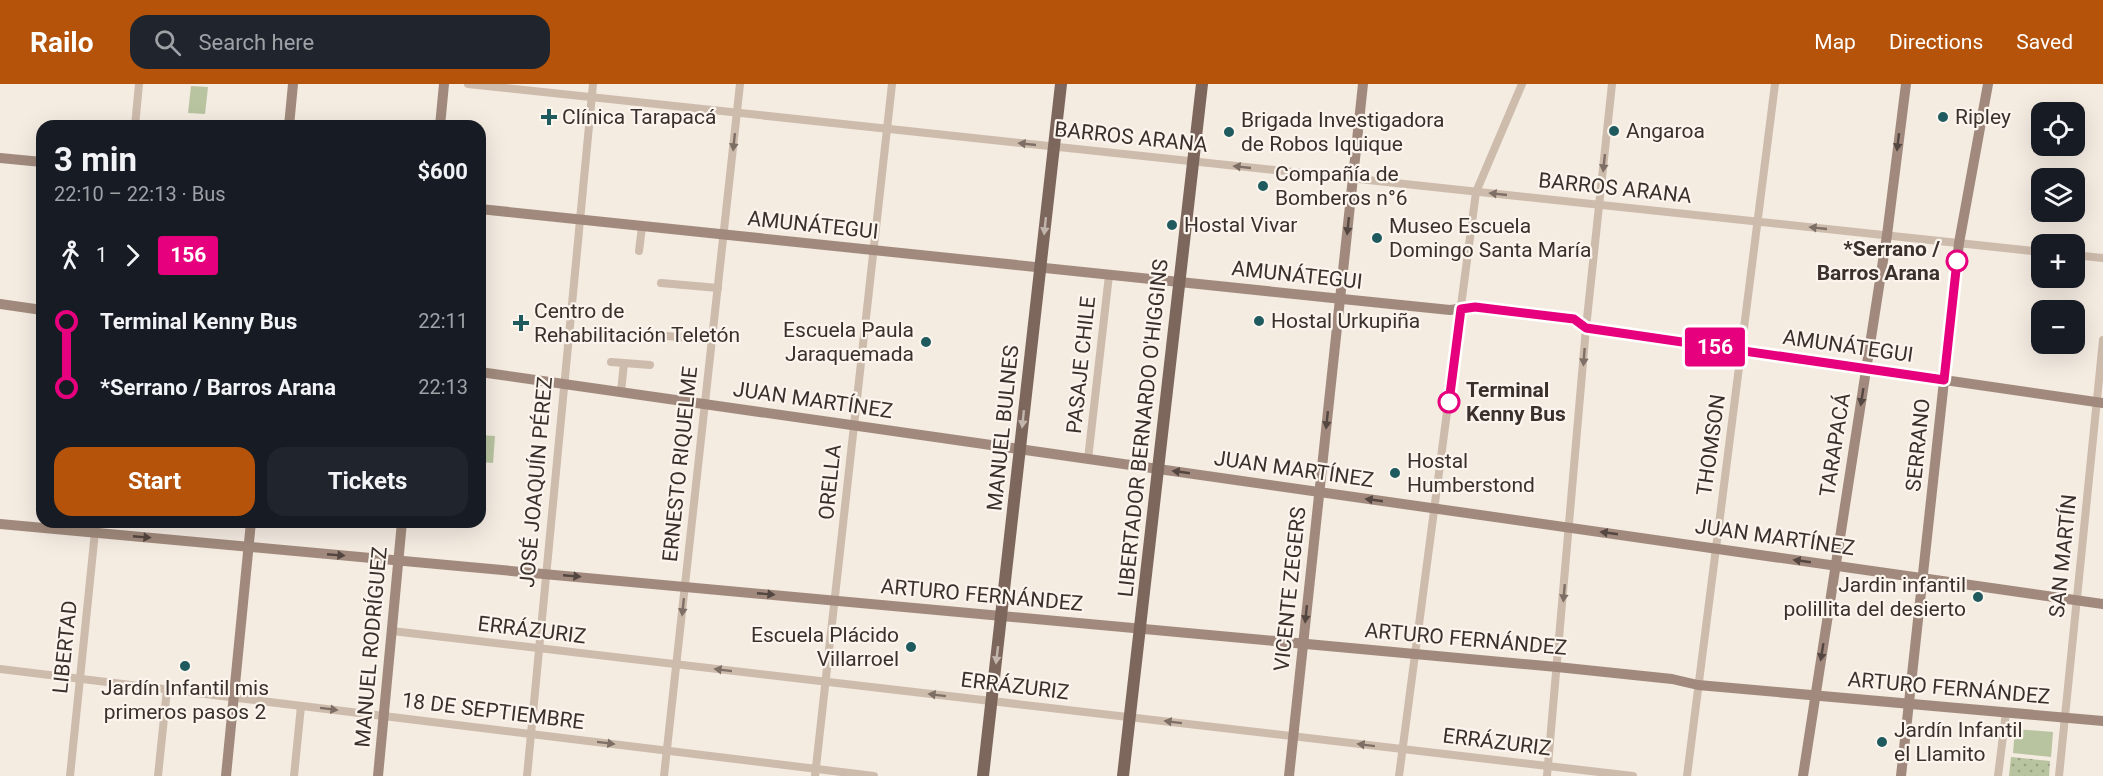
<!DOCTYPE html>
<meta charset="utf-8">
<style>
body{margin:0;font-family:Roboto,sans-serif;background:#20242c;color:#f1f3f6;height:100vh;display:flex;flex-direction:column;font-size:22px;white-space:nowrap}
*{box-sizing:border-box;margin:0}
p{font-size:20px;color:#9ea1a6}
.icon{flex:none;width:33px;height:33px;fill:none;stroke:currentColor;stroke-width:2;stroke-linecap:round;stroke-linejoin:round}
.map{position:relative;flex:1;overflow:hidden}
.drawer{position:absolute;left:36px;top:36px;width:450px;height:408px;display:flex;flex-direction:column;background:#171b24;border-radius:18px;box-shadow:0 6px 24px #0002}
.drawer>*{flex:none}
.badge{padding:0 12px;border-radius:4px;font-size:21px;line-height:39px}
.buttons{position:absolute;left:2031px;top:18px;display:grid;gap:12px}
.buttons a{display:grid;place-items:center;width:54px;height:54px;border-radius:12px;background:#171b24;box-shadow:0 6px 24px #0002;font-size:30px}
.map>.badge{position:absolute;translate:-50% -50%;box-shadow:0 0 0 3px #fff}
.legs{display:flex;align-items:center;gap:9px;height:66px;padding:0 18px;font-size:20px}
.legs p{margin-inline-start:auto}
.headline{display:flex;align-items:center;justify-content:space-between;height:102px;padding:0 18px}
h1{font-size:33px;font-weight:700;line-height:45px}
.button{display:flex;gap:12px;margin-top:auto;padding:12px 18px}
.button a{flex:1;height:69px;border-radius:18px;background:#b45309;color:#fff;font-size:24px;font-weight:700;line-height:69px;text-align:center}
.button a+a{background:#20242c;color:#f1f3f6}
ul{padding:0 18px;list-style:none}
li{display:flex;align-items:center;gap:21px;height:66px;font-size:22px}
li i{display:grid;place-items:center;width:9px;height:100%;margin:0 8px;background:currentColor}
li i::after{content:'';width:15px;height:15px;margin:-8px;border:4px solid;border-radius:50%;background:#171b24}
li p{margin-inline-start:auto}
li:first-child i{background:linear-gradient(#0000 50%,currentColor 0)}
li:last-child i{background:linear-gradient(currentColor 50%,#0000 0)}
header{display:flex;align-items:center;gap:36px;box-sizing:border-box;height:84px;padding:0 30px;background:#b45309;color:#fff}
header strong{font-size:28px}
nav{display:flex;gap:33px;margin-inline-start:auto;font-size:21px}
.search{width:420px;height:54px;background:#20242c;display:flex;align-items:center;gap:15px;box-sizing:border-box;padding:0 21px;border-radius:18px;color:#9ea1a6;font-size:22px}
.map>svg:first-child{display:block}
.grass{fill:url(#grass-dots)}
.garden{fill:#b8c4a0}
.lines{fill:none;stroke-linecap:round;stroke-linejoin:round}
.street{stroke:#cdbbac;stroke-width:8}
.secondary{stroke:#a18a7d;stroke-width:10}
.primary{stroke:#7d675c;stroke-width:12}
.oneway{fill:#7d6f65}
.oneway2{fill:#544640}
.oneway3{fill:#c2b5ac}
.line-1-casing{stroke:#fff;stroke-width:14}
.line-1{stroke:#e6007e;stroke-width:9}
.poi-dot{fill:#1f5a5e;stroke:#fbf5ee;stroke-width:2}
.stop-1-dot{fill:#fff;stroke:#e6007e;stroke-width:3}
.labels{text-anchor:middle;stroke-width:4.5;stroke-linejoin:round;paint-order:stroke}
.poi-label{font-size:21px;fill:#3b302b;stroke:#fbf5ee;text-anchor:start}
.street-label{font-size:21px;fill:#3b302b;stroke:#fbf5ee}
.stop-label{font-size:21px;font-weight:bold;fill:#3b302b;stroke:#fbf5ee;text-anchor:end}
</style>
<header>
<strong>Railo</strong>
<div class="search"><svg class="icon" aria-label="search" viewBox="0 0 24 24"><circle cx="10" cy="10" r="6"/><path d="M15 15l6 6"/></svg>Search here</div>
<nav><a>Map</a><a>Directions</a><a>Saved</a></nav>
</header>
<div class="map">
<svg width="2103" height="692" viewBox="0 0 2103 692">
<defs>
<pattern id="grass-dots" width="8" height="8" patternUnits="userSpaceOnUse" patternTransform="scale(1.5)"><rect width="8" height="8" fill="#b8c4a0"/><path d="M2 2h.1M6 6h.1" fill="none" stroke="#97a083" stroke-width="1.8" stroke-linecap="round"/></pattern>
</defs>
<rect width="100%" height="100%" fill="#f4ebe1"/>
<path class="grass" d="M2011 673 2050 677 2049 692H2009Z"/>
<g class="garden">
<path d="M191 2 208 3 205 30 188 29Z"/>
<path d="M480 351 495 352 493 379 480 378Z"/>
<path d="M2015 645 2053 648 2051 673 2013 669Z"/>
</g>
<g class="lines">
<g class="street">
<path d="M468 0 2042 168"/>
<path d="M135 42 139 0"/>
<path d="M639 167 642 143"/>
<path d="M2074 171 2103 174"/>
<path d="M661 199 718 204"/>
<path d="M655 251 712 256"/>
<path d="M611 278 650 281"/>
<path d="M621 308 624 279"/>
<path d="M1088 375 1109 191"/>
<path d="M392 547 1633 692"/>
<path d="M0 585 874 692"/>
<path d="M70 692 96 438"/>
<path d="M158 692 167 605"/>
<path d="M294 692 301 622"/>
<path d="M527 692 593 0"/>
<path d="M664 692 740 0"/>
<path d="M815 692 892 0"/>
<path d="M1399 692 1476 108 1522 0"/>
<path d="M1547 692 1586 244 1612 0"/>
<path d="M1687 692 1775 0"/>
<path d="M1998 692 2006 628"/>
<path d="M2059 692 2103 256"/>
</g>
<g class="secondary">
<path d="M289 42 293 0"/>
<path d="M440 42 444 0"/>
<path d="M0 74 42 78"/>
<path d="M480 125 1352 216 1450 226 1475 223 1574 235 1586 244 2103 319"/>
<path d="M0 220 42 226"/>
<path d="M480 288 2103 520"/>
<path d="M0 440 1557 583 1672 595 1698 601 2103 637"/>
<path d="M226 692 251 438"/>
<path d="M378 692 402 438"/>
<path d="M1289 692 1363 0"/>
<path d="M1803 692 1887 151 1906 0"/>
<path d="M1901 692 1959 159 1988 0"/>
</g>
<g class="primary">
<path d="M983 692 1061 0"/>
<path d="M1123 692 1202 0"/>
</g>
</g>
<defs><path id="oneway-solid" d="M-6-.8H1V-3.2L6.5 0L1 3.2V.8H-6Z" transform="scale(1.5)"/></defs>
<g class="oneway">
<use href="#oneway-solid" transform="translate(734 58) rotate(96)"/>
<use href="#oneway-solid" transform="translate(1027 60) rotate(-174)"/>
<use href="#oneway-solid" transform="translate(1604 79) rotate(96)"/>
<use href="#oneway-solid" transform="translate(1242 83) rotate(-174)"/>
<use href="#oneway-solid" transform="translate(1498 110) rotate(-174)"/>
<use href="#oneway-solid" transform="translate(1818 144) rotate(-174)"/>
<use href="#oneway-solid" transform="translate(1584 273) rotate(94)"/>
<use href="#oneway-solid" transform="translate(1564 509) rotate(95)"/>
<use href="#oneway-solid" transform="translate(683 523) rotate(96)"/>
<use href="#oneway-solid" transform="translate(723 586) rotate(-173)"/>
<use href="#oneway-solid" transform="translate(937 611) rotate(-173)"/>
<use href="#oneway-solid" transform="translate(329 625) rotate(7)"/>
<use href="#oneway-solid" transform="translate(1173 638) rotate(-173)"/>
<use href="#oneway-solid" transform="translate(606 659) rotate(7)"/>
<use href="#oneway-solid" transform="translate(1366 661) rotate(-173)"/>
</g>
<g class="oneway2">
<use href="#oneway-solid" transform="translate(1898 58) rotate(97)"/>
<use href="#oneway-solid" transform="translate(1348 142) rotate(96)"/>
<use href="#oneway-solid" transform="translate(1862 313) rotate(99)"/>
<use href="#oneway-solid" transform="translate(1327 336) rotate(96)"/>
<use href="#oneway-solid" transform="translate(1181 388) rotate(-172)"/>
<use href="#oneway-solid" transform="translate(1374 416) rotate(-172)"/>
<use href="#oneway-solid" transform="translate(1609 449) rotate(-172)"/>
<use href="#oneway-solid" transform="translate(142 453) rotate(5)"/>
<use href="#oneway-solid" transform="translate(336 471) rotate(5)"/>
<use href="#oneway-solid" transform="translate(1802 477) rotate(-172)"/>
<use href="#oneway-solid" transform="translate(572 492) rotate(5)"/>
<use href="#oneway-solid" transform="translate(766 510) rotate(5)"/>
<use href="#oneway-solid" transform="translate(1306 530) rotate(96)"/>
<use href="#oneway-solid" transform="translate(1822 568) rotate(99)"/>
</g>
<g class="oneway3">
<use href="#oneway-solid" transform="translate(1045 142) rotate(96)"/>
<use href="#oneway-solid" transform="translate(1023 335) rotate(96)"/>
<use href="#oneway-solid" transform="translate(997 571) rotate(97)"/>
</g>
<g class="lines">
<defs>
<path id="line-1" d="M1449 318 1461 225 1475 223 1574 235 1586 244 1944 296 1957 177"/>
</defs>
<use href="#line-1" class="line-1-casing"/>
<use href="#line-1" class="line-1"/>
</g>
<g class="poi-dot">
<path d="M546 24h6v6h6v6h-6v6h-6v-6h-6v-6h6z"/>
<circle cx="1943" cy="33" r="6"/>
<circle cx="1614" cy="47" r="6"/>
<circle cx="1229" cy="48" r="6"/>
<circle cx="1263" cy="102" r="6"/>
<circle cx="1172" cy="141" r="6"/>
<circle cx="1377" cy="154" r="6"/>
<circle cx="1259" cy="237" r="6"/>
<path d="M518 230h6v6h6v6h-6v6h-6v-6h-6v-6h6z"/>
<circle cx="926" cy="258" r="6"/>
<circle cx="1395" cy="389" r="6"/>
<circle cx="1978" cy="513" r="6"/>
<circle cx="911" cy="563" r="6"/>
<circle cx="185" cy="582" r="6"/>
<circle cx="1882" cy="658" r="6"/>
</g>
<g class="stop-1-dot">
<circle cx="1957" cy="177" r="10"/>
<circle cx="1449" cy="318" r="10"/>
</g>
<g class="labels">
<g class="poi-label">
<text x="562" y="40">Clínica Tarapacá</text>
<text x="1955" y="40">Ripley</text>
<text x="1241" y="43">Brigada Investigadora<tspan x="1241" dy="24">de Robos Iquique</tspan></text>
<text x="1626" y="54">Angaroa</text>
<text x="1275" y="97">Compañía de<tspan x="1275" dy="24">Bomberos n°6</tspan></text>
<text x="1184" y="148">Hostal Vivar</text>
<text x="1389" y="149">Museo Escuela<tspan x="1389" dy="24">Domingo Santa María</tspan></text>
<text x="534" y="234">Centro de<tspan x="534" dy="24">Rehabilitación Teletón</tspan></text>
<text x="1271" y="244">Hostal Urkupiña</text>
<text x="914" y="253" text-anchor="end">Escuela Paula<tspan x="914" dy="24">Jaraquemada</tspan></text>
<text x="1407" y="384">Hostal<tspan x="1407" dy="24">Humberstond</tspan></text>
<text x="1966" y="508" text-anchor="end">Jardin infantil<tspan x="1966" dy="24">polillita del desierto</tspan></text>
<text x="899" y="558" text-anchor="end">Escuela Plácido<tspan x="899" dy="24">Villarroel</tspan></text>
<text x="185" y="611" text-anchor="middle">Jardín Infantil mis<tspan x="185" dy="24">primeros pasos 2</tspan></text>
<text x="1894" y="653">Jardín Infantil<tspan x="1894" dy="24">el Llamito</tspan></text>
</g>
<g class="street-label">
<text transform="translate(1131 53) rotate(6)" y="7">BARROS ARANA</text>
<text transform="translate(1615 104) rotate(6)" y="7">BARROS ARANA</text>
<text transform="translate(813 141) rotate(6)" y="7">AMUNÁTEGUI</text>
<text transform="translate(1297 191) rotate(6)" y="7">AMUNÁTEGUI</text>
<text transform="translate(1848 262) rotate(8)" y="7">AMUNÁTEGUI</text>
<text transform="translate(1081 281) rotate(-84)" y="7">PASAJE CHILE</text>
<text transform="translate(813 316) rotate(8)" y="7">JUAN MARTÍNEZ</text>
<text transform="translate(1003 344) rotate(-84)" y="7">MANUEL BULNES</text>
<text transform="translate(1143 344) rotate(-84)" y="7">LIBERTADOR BERNARDO O'HIGGINS</text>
<text transform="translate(1711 361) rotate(-82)" y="7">THOMSON</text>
<text transform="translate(1835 361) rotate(-81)" y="7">TARAPACÁ</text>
<text transform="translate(1918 361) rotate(-84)" y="7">SERRANO</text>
<text transform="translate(680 380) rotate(-84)" y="7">ERNESTO RIQUELME</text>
<text transform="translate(1294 385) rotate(8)" y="7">JUAN MARTÍNEZ</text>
<text transform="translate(536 398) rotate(-85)" y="7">JOSÉ JOAQUÍN PÉREZ</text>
<text transform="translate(830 398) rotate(-84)" y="7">ORELLA</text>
<text transform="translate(1775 453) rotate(8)" y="7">JUAN MARTÍNEZ</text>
<text transform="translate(2063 472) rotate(-84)" y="7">SAN MARTÍN</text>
<text transform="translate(1290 505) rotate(-84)" y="7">VICENTE ZEGERS</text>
<text transform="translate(982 511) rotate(5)" y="7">ARTURO FERNÁNDEZ</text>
<text transform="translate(532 546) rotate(7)" y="7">ERRÁZURIZ</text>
<text transform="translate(1466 555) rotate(5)" y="7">ARTURO FERNÁNDEZ</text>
<text transform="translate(65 563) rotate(-84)" y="7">LIBERTAD</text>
<text transform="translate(371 563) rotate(-85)" y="7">MANUEL RODRÍGUEZ</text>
<text transform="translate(1015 602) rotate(7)" y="7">ERRÁZURIZ</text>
<text transform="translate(1949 604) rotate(5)" y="7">ARTURO FERNÁNDEZ</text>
<text transform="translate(493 627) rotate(7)" y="7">18 DE SEPTIEMBRE</text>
<text transform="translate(1497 658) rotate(7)" y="7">ERRÁZURIZ</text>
</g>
<g class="stop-label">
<text x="1940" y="172">*Serrano /<tspan x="1940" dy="24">Barros Arana</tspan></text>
<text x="1466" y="313" text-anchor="start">Terminal<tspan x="1466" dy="24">Kenny Bus</tspan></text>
</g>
</g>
</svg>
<div class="buttons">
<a><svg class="icon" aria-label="locate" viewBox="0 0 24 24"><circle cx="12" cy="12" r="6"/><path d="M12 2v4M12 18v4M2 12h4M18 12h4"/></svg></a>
<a><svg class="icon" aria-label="layers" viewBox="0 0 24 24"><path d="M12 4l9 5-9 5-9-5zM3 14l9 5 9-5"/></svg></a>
<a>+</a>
<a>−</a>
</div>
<b class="badge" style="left:1715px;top:263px;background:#e6007e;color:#fff">156</b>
<section class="drawer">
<div class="headline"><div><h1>3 min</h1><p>22:10 – 22:13 · Bus</p></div><b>$600</b></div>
<div class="legs"><svg class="icon" aria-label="walk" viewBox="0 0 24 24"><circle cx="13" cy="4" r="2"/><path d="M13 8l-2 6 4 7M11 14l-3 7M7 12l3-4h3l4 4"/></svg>1<svg class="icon" aria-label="forward" viewBox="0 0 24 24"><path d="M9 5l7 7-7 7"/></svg><b class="badge" style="background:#e6007e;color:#fff">156</b></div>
<ul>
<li><i style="color:#e6007e"></i><b>Terminal Kenny Bus</b><p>22:11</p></li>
<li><i style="color:#e6007e"></i><b>*Serrano / Barros Arana</b><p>22:13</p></li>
</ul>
<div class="button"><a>Start</a><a>Tickets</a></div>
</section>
</div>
